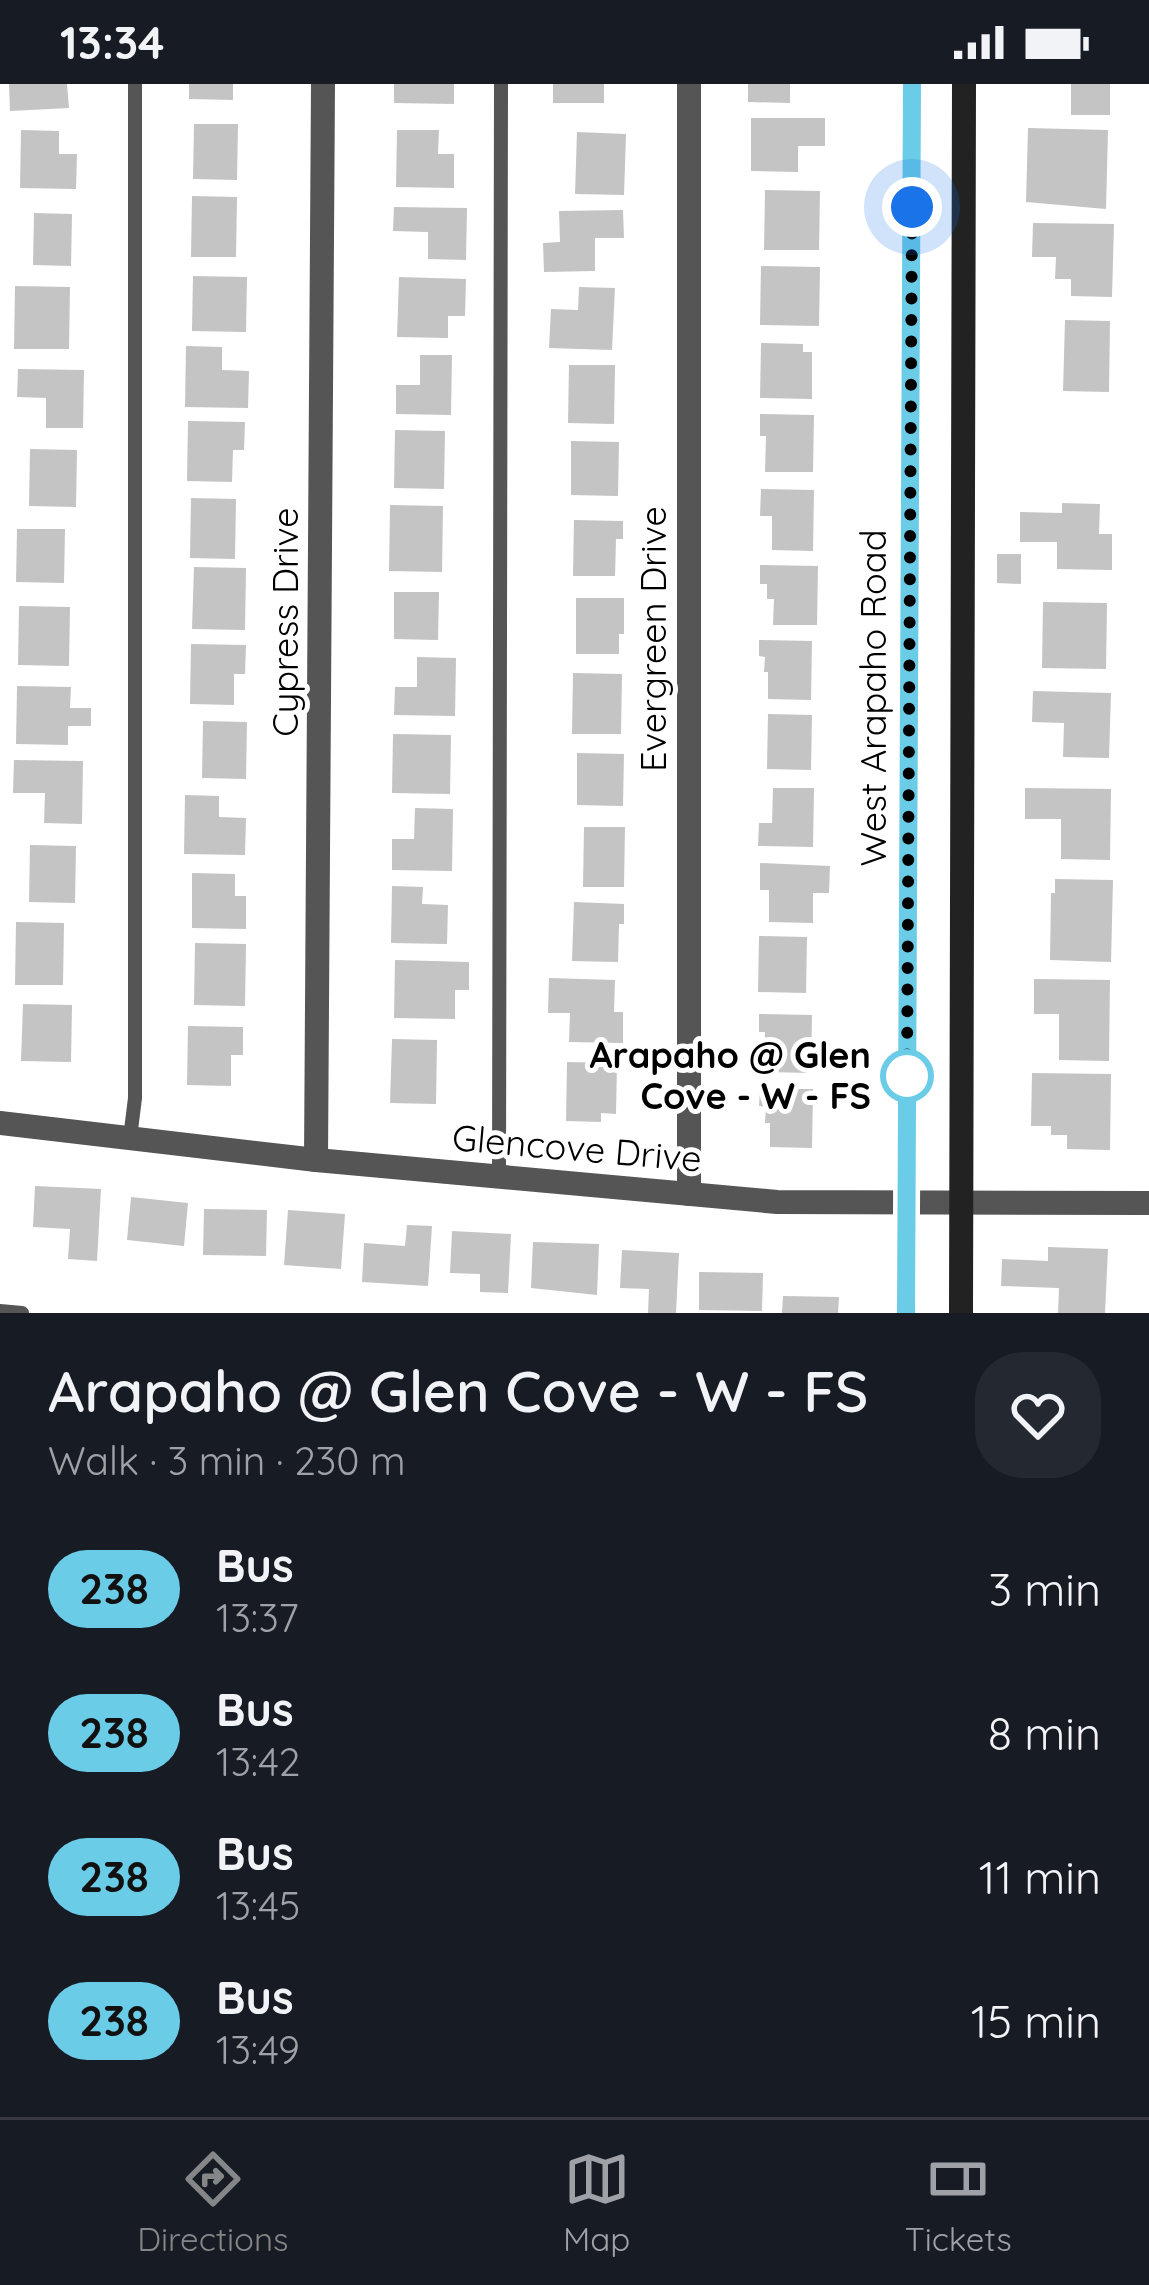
<!DOCTYPE html>
<meta charset="utf-8">
<style>
body{margin:0;font-family:Quicksand,sans-serif;background:#242831;color:#f1f3f6;height:100vh;display:flex;flex-direction:column;font-size:45px;white-space:nowrap}
*{box-sizing:border-box;margin:0}
p{font-size:39px;color:#9ea1a6}
.icon{flex:none;width:66px;height:66px;fill:none;stroke:currentColor;stroke-width:2;stroke-linecap:round;stroke-linejoin:round}
.map{position:relative;height:1229px;overflow:hidden}
.drawer{display:flex;flex-direction:column;background:#171b24;flex:1}
.drawer>*{flex:none}
.badge{padding:0 24px;border-radius:39px;font-size:42px;line-height:78px}
.you{position:absolute;width:60px;height:60px;margin:-30px;border:9px solid #fff;border-radius:50%;background:#1a73e8;box-shadow:0 0 0 18px #1a73e833}
.map>.badge{position:absolute;translate:-50% -50%;box-shadow:0 0 0 6px #fff}
.round{display:grid;place-items:center;flex:none;width:126px;height:126px;border-radius:48px;background:#242831}
.summary{display:flex;align-items:center;justify-content:space-between;height:204px;padding:0 48px}
h1{font-size:57px;font-weight:600;line-height:90px}
ul{padding:0;list-style:none}
li{display:flex;align-items:center;gap:36px;height:144px;padding:0 48px}
li div{flex:1}
li b{display:block;font-size:45px}
li em{font-style:normal}
li .badge{min-width:132px;font-weight:700;text-align:center}
.status{display:flex;justify-content:space-between;align-items:center;height:84px;padding:0 60px;background:#171b24;direction:ltr}
.status svg{height:33px;fill:currentColor}
.tab-bar{display:flex;justify-content:space-around;align-items:center;height:168px;border-top:3px solid #363941;background:#171b24;font-size:33px;color:#9ea1a6}
.tab-bar a{display:grid;justify-items:center;gap:6px}
.tab-bar .selected{color:#858687}
.map>svg:first-child{display:block}
.building{fill:#c4c4c4}
.lines{fill:none;stroke-linecap:round;stroke-linejoin:round}
.lane{stroke:#555;stroke-width:14}
.street{stroke:#555;stroke-width:24}
.secondary{stroke:#222;stroke-width:24}
.line-casing{stroke:#fff;stroke-width:27}
.line{stroke:#6bcce7;stroke-width:18}
.walk{stroke:#000;stroke-width:12;stroke-dasharray:0 21.6}
.stop-dot{fill:#fff;stroke:#6bcce7;stroke-width:6}
.labels{text-anchor:middle;stroke-width:10;stroke-linejoin:round;paint-order:stroke}
.street-label{font-size:36px;fill:#000;stroke:#fff}
.stop-label{font-size:36px;font-weight:bold;fill:#000;stroke:#fff;text-anchor:end}
</style>
<div class="status"><b>13:34</b><svg viewBox="0 0 49 12"><path d="M0 12V9h3v3zM5 12V6h3v6zM10 12V3h3v9zM15 12V0h3v12zM26 1h20v11H26zM47 4h2v5h-2z"/></svg></div>
<div class="map">
<svg width="1149" height="1229" viewBox="0 0 1149 1229">
<rect width="100%" height="100%" fill="#fff"/>
<g class="building">
<path d="M9 0H67L69 24 10 27Z"/>
<path d="M189 0H233V16L189 15Z"/>
<path d="M394 0H454V20L394 19Z"/>
<rect x="553" y="0" width="51" height="19"/>
<path d="M748 0H790V19L748 18Z"/>
<rect x="1071" y="0" width="39" height="31"/>
<path d="M751 34H825V62H798V88L751 87Z"/>
<path d="M194 40H238L237 96 193 95Z"/>
<path d="M1028 44 1108 46 1106 125 1026 118Z"/>
<path d="M21 46 59 47V70H77L76 105 20 104Z"/>
<path d="M397 46H439L438 70H454V104L396 103Z"/>
<path d="M577 48 626 50 624 111 575 110Z"/>
<path d="M765 106 820 107 819 166H764Z"/>
<path d="M192 112 237 113 236 173H191Z"/>
<path d="M394 123 467 124 466 176 428 175V148L393 147Z"/>
<path d="M623 126 624 154H595V187L544 188 543 159 560 158 559 127Z"/>
<path d="M34 129 72 130 71 182 33 181Z"/>
<path d="M1033 139 1114 140 1112 213 1071 212V195H1055L1056 173H1032Z"/>
<path d="M761 182 820 183 819 242 760 241Z"/>
<path d="M193 192 247 193 246 248 192 247Z"/>
<path d="M399 193 466 195 465 232H448V254L397 253Z"/>
<path d="M15 202 70 203 69 265H14Z"/>
<path d="M579 203 615 204 612 266 549 264 551 225 578 226Z"/>
<path d="M1065 236 1110 237 1109 308 1063 307Z"/>
<path d="M761 259 803 260V268H812V315L760 314Z"/>
<path d="M186 262 222 263V286L249 287 248 324 185 323Z"/>
<path d="M420 271H452L451 331 396 330V301H420Z"/>
<path d="M569 281H615L614 340 568 339Z"/>
<path d="M18 285 84 286 83 344H46V314L17 313Z"/>
<path d="M760 330 814 331 813 388H765L766 352H760Z"/>
<path d="M188 337 245 338 244 366H233L232 398 187 397Z"/>
<path d="M395 346 445 347 444 405 394 404Z"/>
<path d="M571 357 619 358 618 412 571 411Z"/>
<path d="M30 365 77 366 76 423 29 422Z"/>
<path d="M761 405 814 406 813 467 772 466V432H760Z"/>
<path d="M191 414 236 415 235 475 190 474Z"/>
<path d="M1062 419 1100 420 1099 450H1112V486L1057 485V458H1020V428L1062 429Z"/>
<path d="M390 421 443 422 442 488 389 487Z"/>
<path d="M574 436 623 437V455H616L615 492H573Z"/>
<path d="M17 445H65L64 499 16 498Z"/>
<path d="M997 470H1021V500L997 499Z"/>
<path d="M760 481 818 482 817 541H773L774 515H767V500H760Z"/>
<path d="M194 483 246 484 245 546 192 545Z"/>
<path d="M394 508H439L438 556 394 555Z"/>
<path d="M576 514H624V550H619V570H576Z"/>
<path d="M1043 518 1107 519 1106 585 1042 584Z"/>
<path d="M19 522 70 523 69 582 18 581Z"/>
<path d="M759 556 812 557 811 616 768 615V588H764L765 573 759 572Z"/>
<path d="M191 560 246 561 245 590H234V621L190 620Z"/>
<path d="M417 573 456 574 455 632 394 631 395 603H417Z"/>
<path d="M573 589 622 590 621 650H572Z"/>
<path d="M17 602 71 603 70 624H91V642H68V661L16 660Z"/>
<path d="M1033 607 1111 609 1109 674 1063 673 1064 639 1032 638Z"/>
<path d="M768 630 812 631 811 686 767 685Z"/>
<path d="M203 637 247 638 246 695 202 694Z"/>
<path d="M393 650 451 651 450 710 392 709Z"/>
<path d="M577 669 624 670 623 722 577 721Z"/>
<path d="M14 676 83 677 82 740 44 739 45 709H13Z"/>
<path d="M773 704H814L813 763 758 762 759 739H772Z"/>
<path d="M1025 704 1111 705 1110 776 1061 775V735H1025Z"/>
<path d="M185 711 219 712V733L246 734 245 771 184 770Z"/>
<path d="M415 724 453 725 452 787 392 786V755H414Z"/>
<path d="M584 743H625L624 803H583Z"/>
<path d="M30 761 76 762 75 819 29 818Z"/>
<path d="M760 779 830 782 829 809H813V839L769 838V806H760Z"/>
<path d="M192 789 235 790V812H246V845L192 844Z"/>
<path d="M1055 795 1113 796 1111 878 1050 876 1051 809H1055Z"/>
<path d="M392 802 423 803 422 820 448 821 447 860 391 859Z"/>
<path d="M574 818 624 820V840H619L618 878 572 877Z"/>
<path d="M16 838 64 839 63 901H15Z"/>
<path d="M759 852 807 853 806 909 758 908Z"/>
<path d="M195 859 246 860 245 922 194 921Z"/>
<path d="M395 876 469 878V906H455V935L394 934Z"/>
<path d="M549 894 615 896 614 928H623V959L569 958 570 929H548Z"/>
<path d="M1034 895 1110 896 1109 977 1059 976V930H1034Z"/>
<path d="M23 920 72 921 71 978 21 977Z"/>
<path d="M759 930 812 931 811 989 764 988 765 948H759Z"/>
<path d="M188 942 243 943V971H231V1002L187 1001Z"/>
<path d="M392 955 437 956 436 1020 390 1019Z"/>
<path d="M567 978 617 979 616 1030 601 1029V1038L566 1037Z"/>
<path d="M1032 989 1111 990 1110 1066 1067 1065V1051H1051V1042H1031Z"/>
<path d="M760 1005H813L812 1064 770 1063V1039H765L766 1023 759 1022Z"/>
<path d="M35 1102 101 1105 97 1177 68 1175 70 1145 33 1143Z"/>
<path d="M131 1113 188 1119 184 1162 127 1156Z"/>
<path d="M204 1125 267 1126 266 1172 203 1171Z"/>
<path d="M288 1126 345 1130 341 1185 284 1181Z"/>
<path d="M407 1141 432 1142 428 1202 362 1198 364 1159 405 1162Z"/>
<path d="M452 1147 511 1150 508 1209 480 1208V1190L450 1189Z"/>
<path d="M533 1158 599 1160 597 1211 531 1204Z"/>
<path d="M1048 1163 1108 1165 1105 1229H1058L1059 1204 1001 1202 1002 1175 1048 1177Z"/>
<path d="M622 1166 679 1169 676 1229H648L649 1205 620 1204Z"/>
<path d="M699 1188 763 1189 762 1227 699 1226Z"/>
<path d="M783 1212 839 1213 838 1229H782Z"/>
</g>
<g class="lines">
<g class="lane">
<path d="M130 1054 135 1014V0"/>
<path d="M499 1093 501 0"/>
<path d="M0 1227 22 1229"/>
</g>
<g class="street">
<path d="M689 0V1110"/>
<path d="M0 1039 316 1076 777 1118 1149 1119"/>
<path d="M316 1076 323 0"/>
</g>
<g class="secondary">
<path d="M906 1229 912 0"/>
<path d="M961 1229 964 0"/>
</g>
</g>
<g class="lines">
<defs>
<path id="line" d="M906 1229 912 0"/>
</defs>
<use href="#line" class="line-casing"/>
<use href="#line" class="line"/>
<path class="walk" d="M907 992 912 123"/>
</g>
<circle class="stop-dot" cx="907" cy="992" r="24"/>
<g class="labels">
<g class="street-label">
<text transform="translate(285 538) rotate(-90)" y="13">Cypress Drive</text>
<text transform="translate(653 555) rotate(-90)" y="13">Evergreen Drive</text>
<text transform="translate(873 614) rotate(-90)" y="13">West Arapaho Road</text>
<text transform="translate(577 1064) rotate(5)" y="13">Glencove Drive</text>
</g>
<g class="stop-label">
<text x="871" y="984">Arapaho @ Glen<tspan x="871" dy="41">Cove - W - FS</tspan></text>
</g>
</g>
</svg>
<div class="you" style="left:912px;top:123px"></div>
</div>
<section class="drawer">
<div class="summary"><div><h1>Arapaho @ Glen Cove - W - FS</h1><p>Walk · 3 min · 230 m</p></div><a class="round"><svg class="icon" aria-label="heart" viewBox="0 0 24 24"><path d="M12 20l-8-8c-3-5 5-10 8-4 3-6 11-1 8 4z"/></svg></a></div>
<ul>
<li><span class="badge" style="background:#6bcce7;color:#111">238</span><div><b>Bus</b><p>13:37</p></div><em>3 min</em></li>
<li><span class="badge" style="background:#6bcce7;color:#111">238</span><div><b>Bus</b><p>13:42</p></div><em>8 min</em></li>
<li><span class="badge" style="background:#6bcce7;color:#111">238</span><div><b>Bus</b><p>13:45</p></div><em>11 min</em></li>
<li><span class="badge" style="background:#6bcce7;color:#111">238</span><div><b>Bus</b><p>13:49</p></div><em>15 min</em></li>
</ul>
</section>
<nav class="tab-bar">
<a class="selected"><svg class="icon" aria-label="directions" viewBox="0 0 24 24"><path d="M12 3l9 9-9 9-9-9zM9 14v-3h6M13 9l2 2-2 2"/></svg>Directions</a>
<a><svg class="icon" aria-label="map" viewBox="0 0 24 24"><path d="M3 6l6-2 6 2 6-2v14l-6 2-6-2-6 2zM9 4v14M15 6v14"/></svg>Map</a>
<a><svg class="icon" aria-label="tickets" viewBox="0 0 24 24"><path d="M3 7h18v10H3zM15 7v10"/></svg>Tickets</a>
</nav>
